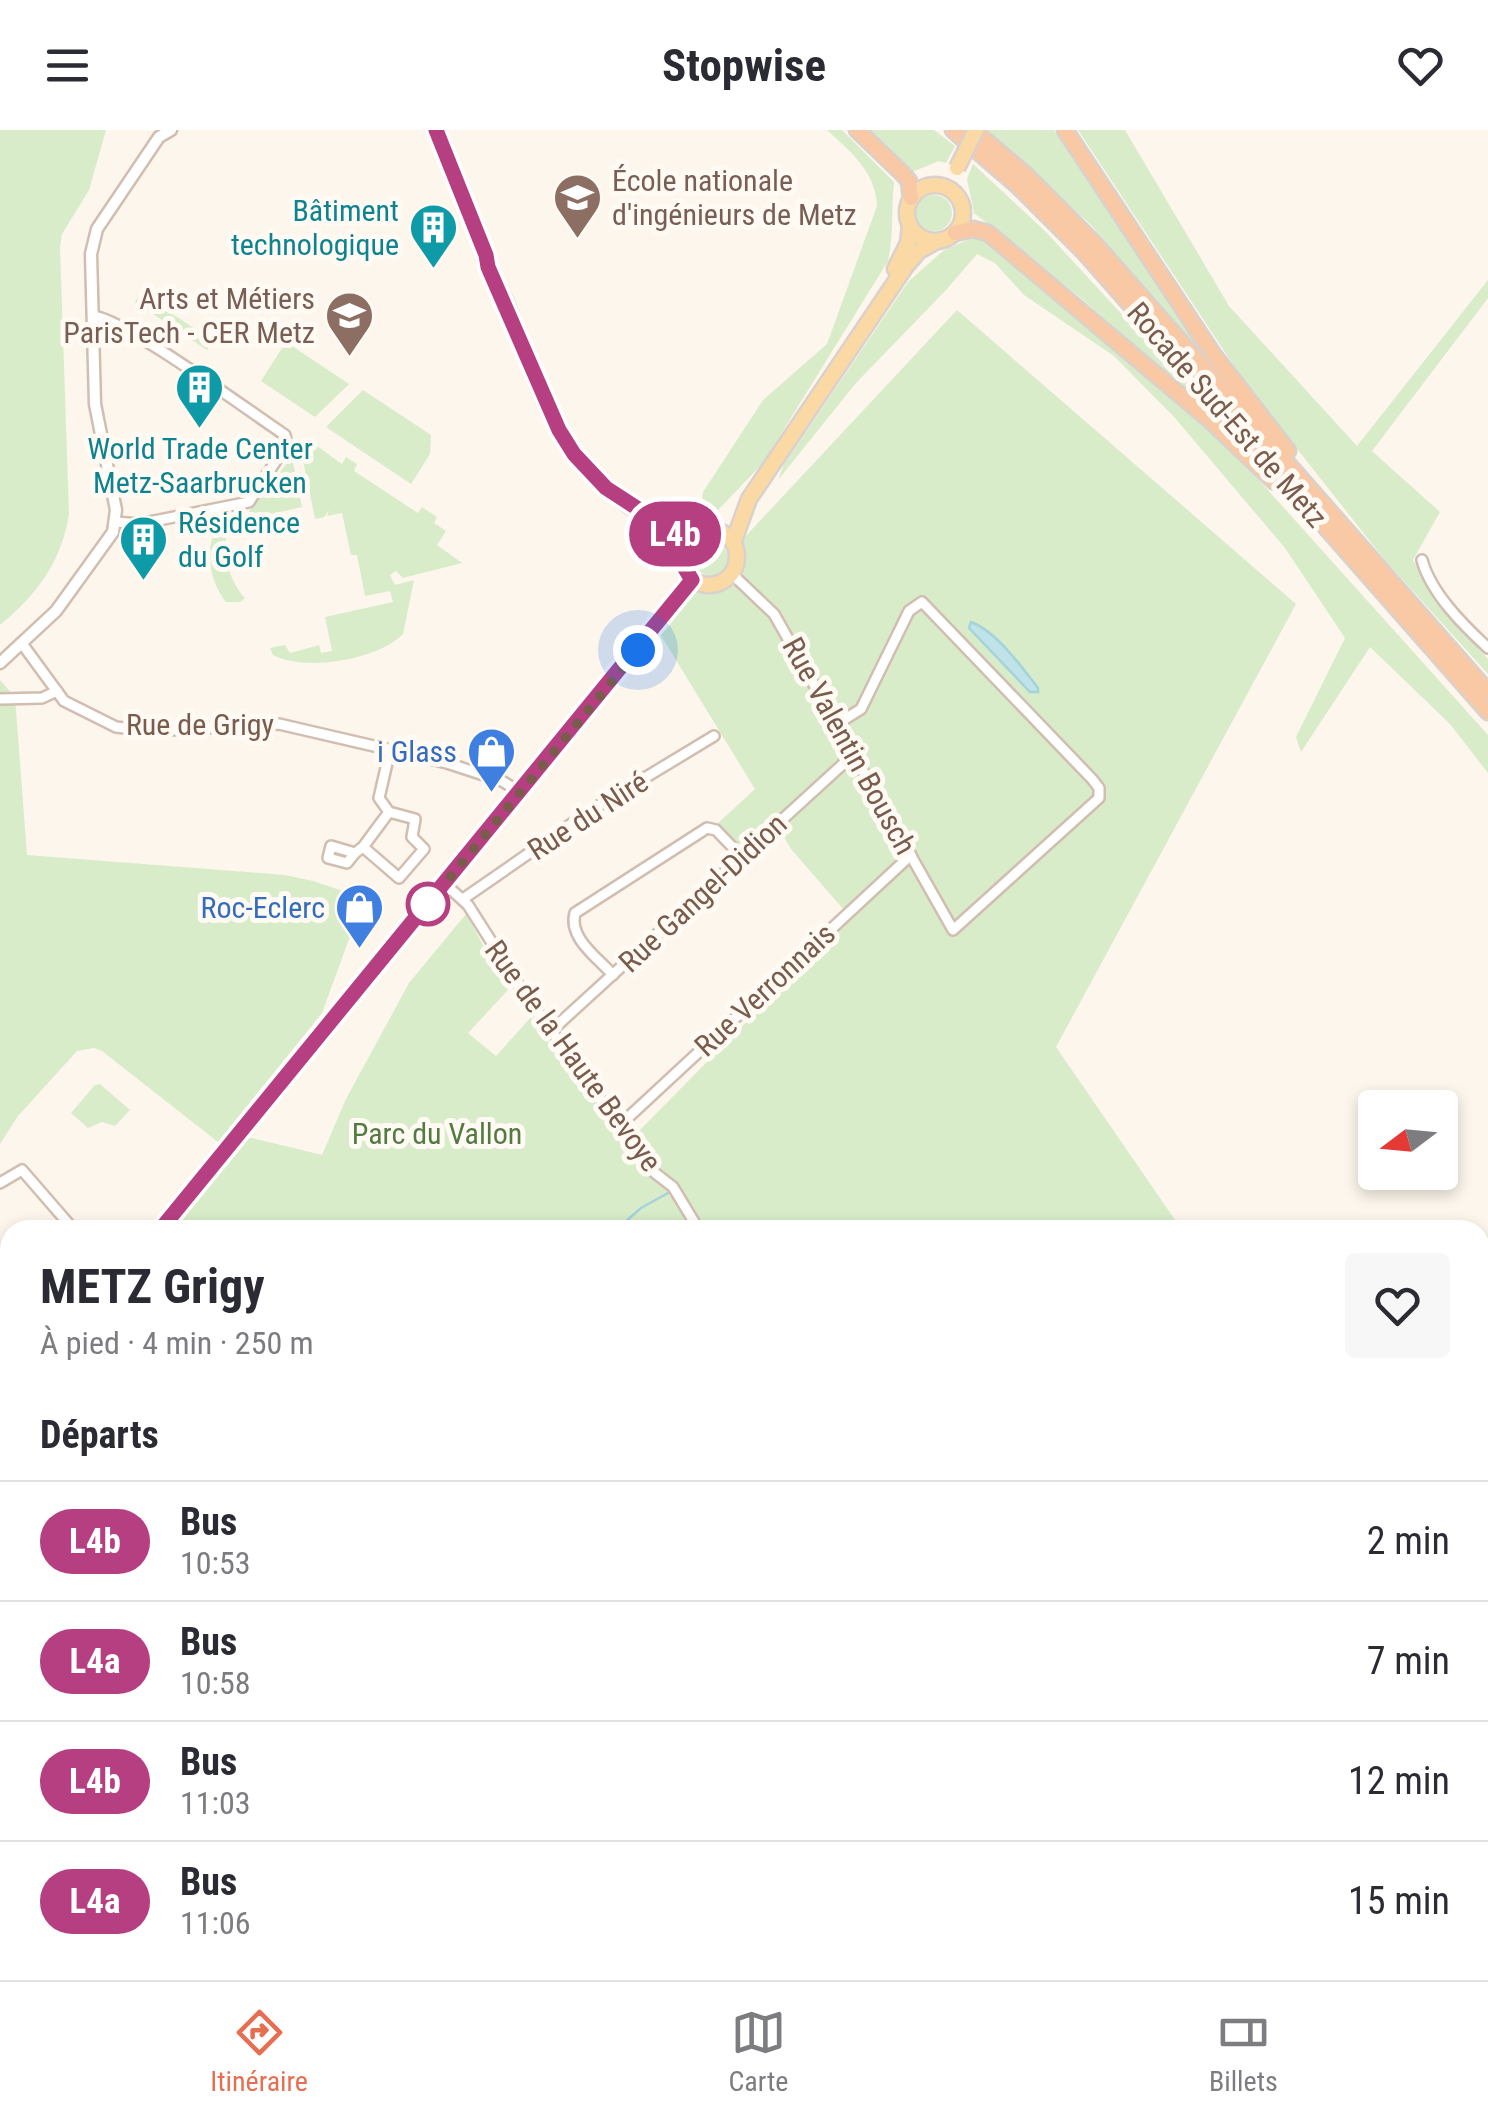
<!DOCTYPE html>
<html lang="fr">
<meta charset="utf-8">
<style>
body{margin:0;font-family:"Roboto Condensed",sans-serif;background:#f7f7f7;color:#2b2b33;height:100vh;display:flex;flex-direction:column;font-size:38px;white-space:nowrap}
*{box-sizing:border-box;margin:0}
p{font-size:32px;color:#7c7c81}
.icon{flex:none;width:55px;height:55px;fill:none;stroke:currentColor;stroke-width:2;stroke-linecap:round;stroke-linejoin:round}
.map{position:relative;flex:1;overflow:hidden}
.drawer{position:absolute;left:0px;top:1090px;width:1490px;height:760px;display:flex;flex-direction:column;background:#fff;border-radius:30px 30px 0 0;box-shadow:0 5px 15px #0003}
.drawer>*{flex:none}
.badge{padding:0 20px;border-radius:32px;font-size:35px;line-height:65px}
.needle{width:65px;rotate:254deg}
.fabs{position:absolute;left:1358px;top:960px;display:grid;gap:20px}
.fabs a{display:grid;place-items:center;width:100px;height:100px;border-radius:10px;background:#fff;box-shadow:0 5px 15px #0003;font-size:50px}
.you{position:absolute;width:50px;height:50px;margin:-25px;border:8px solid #fff;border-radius:50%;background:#1a73e8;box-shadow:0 0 0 15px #1a73e833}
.map>.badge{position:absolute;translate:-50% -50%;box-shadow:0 0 0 5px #fff}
h2{padding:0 40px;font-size:38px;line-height:90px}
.round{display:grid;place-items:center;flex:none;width:105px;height:105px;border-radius:10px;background:#f7f7f7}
.headline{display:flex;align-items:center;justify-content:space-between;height:170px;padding:0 40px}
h1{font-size:48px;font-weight:700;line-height:75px}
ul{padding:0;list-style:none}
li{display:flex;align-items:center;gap:30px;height:120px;padding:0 40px;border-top:2px solid #e1e1e2}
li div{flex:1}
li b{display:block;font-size:38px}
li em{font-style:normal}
li .badge{min-width:110px;font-weight:700;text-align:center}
header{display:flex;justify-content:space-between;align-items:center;height:130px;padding:0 40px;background:#fff;font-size:45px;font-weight:700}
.dock{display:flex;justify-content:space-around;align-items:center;height:140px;border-top:2px solid #e1e1e2;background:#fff;font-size:28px;color:#7c7c81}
.dock a{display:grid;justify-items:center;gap:5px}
.dock .on{color:#e76f51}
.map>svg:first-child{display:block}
.green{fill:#d8ecc9}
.water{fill:#bfe3e8;stroke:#a5d3da;stroke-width:2.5}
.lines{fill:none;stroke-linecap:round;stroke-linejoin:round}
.stream{stroke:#a5d3da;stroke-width:2.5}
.minor-casing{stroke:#d1beb0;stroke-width:14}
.tertiary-casing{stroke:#d1beb0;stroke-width:15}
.primary-casing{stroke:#dad1cd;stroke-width:19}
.trunk-casing{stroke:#dad1cd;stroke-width:19}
.minor{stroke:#fff;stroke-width:9}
.tertiary{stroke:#fff;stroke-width:10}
.primary{stroke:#fbd9a5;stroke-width:14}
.trunk{stroke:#f9c8a4;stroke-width:14}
.primary-bridge-casing{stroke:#dad1cd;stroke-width:19;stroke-linecap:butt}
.primary-bridge{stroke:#fbd9a5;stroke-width:14}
.line-casing{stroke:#fff;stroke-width:22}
.line{stroke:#b63f82;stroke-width:15}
.walk{stroke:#7a5c4d;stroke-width:10;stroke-dasharray:0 18}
.stop-dot{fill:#fff;stroke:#b63f82;stroke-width:5}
.labels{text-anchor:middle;stroke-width:10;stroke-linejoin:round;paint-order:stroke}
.education-label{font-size:30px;fill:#785e54;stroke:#fffaf3;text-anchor:start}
.culture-label{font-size:30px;fill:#0d838f;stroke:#fffaf3;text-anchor:end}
.street-label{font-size:30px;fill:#7a5c4d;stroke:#fffaf3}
.shop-label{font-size:30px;fill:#366cbe;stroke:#fffaf3;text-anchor:end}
.park-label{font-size:30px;fill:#537a41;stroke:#fffaf3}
</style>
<header><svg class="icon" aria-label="menu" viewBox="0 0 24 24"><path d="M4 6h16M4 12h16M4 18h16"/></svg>Stopwise<svg class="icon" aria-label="heart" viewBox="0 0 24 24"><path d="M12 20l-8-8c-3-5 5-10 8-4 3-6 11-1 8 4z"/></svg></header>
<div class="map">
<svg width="1488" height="1850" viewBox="0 0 1488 1850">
<rect width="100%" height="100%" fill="#fdf6ec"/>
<g class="green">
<path d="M0 0H106L89 60 62 104 60 117 69 384C62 431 36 466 0 495Z"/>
<path d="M827 0H842L894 52C891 80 894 104 888 131L763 333 718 380 701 379 703 362 763 270 827 214 877 76C876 42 850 21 827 0Z"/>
<path d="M865 0H934L955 16 946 33 939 31 912 42Z"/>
<path d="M987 0H1054L1208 225 1205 227 1092 96Z"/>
<path d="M1078 0H1125L1229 176 1357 316 1488 150V168L1372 321 1440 382 1413 430 1456 495 1488 529V544L1384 429 1246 254Z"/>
<path d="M973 34 1046 102 1198 267 1195 269 1082 169 974 83 967 49Z"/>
<circle cx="934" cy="83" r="18"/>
<path d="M977 106 1149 247 1240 329 1488 605V643L1450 594 1370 517 1301 622 1296 607 1345 508 1285 418 1175 288 1114 226 1024 165 995 133 977 124 947 159 856 253 778 350 784 334 908 152 944 120Z"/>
<path d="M141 163 213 211 207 220 135 172Z"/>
<path d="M957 180 1296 474 1056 917 1182 1100H168L244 1006 322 1025 346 969 409 853 466 784 508 860 468 903 496 926 531 887 572 944 633 1007 850 787 791 719 772 687 739 717 716 695 755 659 660 504 709 447 694 438 691 426 696 415 713 410 723 416 728 425Z"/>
<path d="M286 212 349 254 315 287 261 251Z"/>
<path d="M363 260 431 305 430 324 411 354 326 297Z"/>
<path d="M310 311 342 334 346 327 357 334 354 341 418 383 422 377 437 387 434 393 446 401 437 415 462 433 403 448 396 441 390 445 395 455 414 450 403 504C378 530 305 542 273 525L270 518 285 515 290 523 319 515 321 523 332 521 325 487 393 472 390 461 365 466 357 425H351L342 383 327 386 329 380 324 387 315 389 301 321Z"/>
<path d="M292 327 302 377 249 389V381Z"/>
<path d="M234 382 239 388C215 404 227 450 245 468L240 472H226C205 446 201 399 234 382Z"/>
<path d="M0 550 15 567 27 725 285 745 313 751 364 768 322 883 218 1012 102 921 94 918 77 921 18 986 0 1014Z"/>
<path d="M100 954 130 980 115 996 102 992 88 998 71 983 95 955Z"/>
<path d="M1488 1241V1409L1480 1401V1249Z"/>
<path d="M10 1311V1511L0 1506V1328Z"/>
<path d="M539 1840H635V1850H532Z"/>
<path d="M850 1840H1328L1323 1850H885Z"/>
</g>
<path class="water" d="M971 492C996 501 1021 536 1038 558V562H1030L969 498Z"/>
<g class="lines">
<g class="stream">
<path d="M616 1100 641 1078 668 1063"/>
<path d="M0 1257 10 1265"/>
</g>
<defs>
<g id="minor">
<path d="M93 186C125 189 250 282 285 305L287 314 249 372 139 394 116 392"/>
<path d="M1422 430C1431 463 1463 495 1488 518"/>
<path d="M732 444 774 484 953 800 1099 668V658L1092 649 922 472 909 481 861 579 837 594"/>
<path d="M23 515 64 571 116 597 151 601 279 594 447 633 502 651 521 663"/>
<path d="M0 569 42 568 57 561"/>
<path d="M389 682 363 717 399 748 424 719 412 707 415 689 389 682 379 668 390 620"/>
<path d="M355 723 347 733 328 728 331 716 355 723 363 717"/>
<path d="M445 754 468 775 522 860 634 1017 655 1043 673 1057 699 1100"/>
<path d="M463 769 590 681 714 606"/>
<path d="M613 845C598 828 568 808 575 783L707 698 716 700 741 726"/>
<path d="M551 901 854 624"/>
<path d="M620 995 911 725"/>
<path d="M0 1053 22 1040 74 1100"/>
<path d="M1480 1438 1488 1435"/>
<path d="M65 1850 69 1840"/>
<path d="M90 1850 97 1840"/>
</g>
<path id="tertiary" d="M0 533 56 481 113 402 116 380 95 274 91 124 97 99 159 7 171 0"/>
<g id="primary">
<path d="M436 0 486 125 488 137 506 173C530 232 549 304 597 349 622 374 656 393 686 410"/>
<circle cx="935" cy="83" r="28"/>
<path d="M895 139 908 113 910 96"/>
<circle cx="709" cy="427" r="28"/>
<path d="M733 413 749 369 906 136 919 121 935 112"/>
<path d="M160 1100 692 450"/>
<path d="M0 1294 10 1282"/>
</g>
<g id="trunk">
<path d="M857 0 903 44 909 51 911 68"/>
<path d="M953 0 1018 56 1084 122 1488 582"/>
<path d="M973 0 1026 45 1095 114 1488 562"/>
<path d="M1065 0 1213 224 1288 321"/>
<path d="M955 103 973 99 988 103 1211 291 1275 352"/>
</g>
</defs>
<use href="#minor" class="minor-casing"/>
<use href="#tertiary" class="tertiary-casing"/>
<use href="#primary" class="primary-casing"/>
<use href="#trunk" class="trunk-casing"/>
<use href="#minor" class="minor"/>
<use href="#tertiary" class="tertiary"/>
<use href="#primary" class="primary"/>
<use href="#trunk" class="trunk"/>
<defs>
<path id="primary-bridge" d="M957 38 976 0"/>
</defs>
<use href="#primary-bridge" class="primary-bridge-casing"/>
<use href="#primary-bridge" class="primary-bridge"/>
</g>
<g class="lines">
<defs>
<path id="line" d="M160 1100 692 450 681 432 686 410 606 358 574 324 559 300 488 137 486 125 436 0"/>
</defs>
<use href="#line" class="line-casing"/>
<use href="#line" class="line"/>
<path class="walk" d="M428 774 638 520"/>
</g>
<defs>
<symbol id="university-pin" viewBox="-11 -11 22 30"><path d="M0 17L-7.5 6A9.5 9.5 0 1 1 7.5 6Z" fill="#8d6e63" stroke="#fffaf3"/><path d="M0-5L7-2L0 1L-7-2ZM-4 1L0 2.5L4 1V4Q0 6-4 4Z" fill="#fff"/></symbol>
<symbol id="building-pin" viewBox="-11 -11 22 30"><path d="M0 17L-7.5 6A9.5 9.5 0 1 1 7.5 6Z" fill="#0f9aa8" stroke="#fffaf3"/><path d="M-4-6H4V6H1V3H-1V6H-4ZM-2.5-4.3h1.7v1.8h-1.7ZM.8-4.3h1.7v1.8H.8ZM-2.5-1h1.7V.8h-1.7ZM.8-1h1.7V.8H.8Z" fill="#fff"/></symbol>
<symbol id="shop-pin" viewBox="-11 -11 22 30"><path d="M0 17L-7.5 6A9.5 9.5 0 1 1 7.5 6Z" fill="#3f7fe0" stroke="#fffaf3"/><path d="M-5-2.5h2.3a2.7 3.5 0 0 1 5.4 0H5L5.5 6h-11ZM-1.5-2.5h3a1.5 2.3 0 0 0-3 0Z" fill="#fff"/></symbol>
</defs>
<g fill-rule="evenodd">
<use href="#university-pin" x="550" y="40" width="55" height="75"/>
<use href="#building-pin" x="406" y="70" width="55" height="75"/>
<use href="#university-pin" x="322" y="158" width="55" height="75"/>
<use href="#building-pin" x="172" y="230" width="55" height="75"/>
<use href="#building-pin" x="116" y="382" width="55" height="75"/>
<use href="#shop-pin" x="464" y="594" width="55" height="75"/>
<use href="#shop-pin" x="332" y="750" width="55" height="75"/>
</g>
<circle class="stop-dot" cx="428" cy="774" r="20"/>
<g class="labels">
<g class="education-label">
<text x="612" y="61">École nationale<tspan x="612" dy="34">d'ingénieurs de Metz</tspan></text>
<text x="315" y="179" text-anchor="end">Arts et Métiers<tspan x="315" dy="34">ParisTech - CER Metz</tspan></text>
</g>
<g class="culture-label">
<text x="399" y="91">Bâtiment<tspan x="399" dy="34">technologique</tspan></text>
<text x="200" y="329" text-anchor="middle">World Trade Center<tspan x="200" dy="34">Metz-Saarbrucken</tspan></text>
<text x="178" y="403" text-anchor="start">Résidence<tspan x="178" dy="34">du Golf</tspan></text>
</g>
<g class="street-label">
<text transform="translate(1227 285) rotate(49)" y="10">Rocade Sud-Est de Metz</text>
<text x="200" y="605">Rue de Grigy</text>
<text transform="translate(849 616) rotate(61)" y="10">Rue Valentin Bousch</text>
<text transform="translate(588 686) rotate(-33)" y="10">Rue du Niré</text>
<text transform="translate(703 763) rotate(-43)" y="10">Rue Gangel-Didion</text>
<text transform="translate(765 860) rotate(-43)" y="10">Rue Verronnais</text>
<text transform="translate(573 926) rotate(54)" y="10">Rue de la Haute Bevoye</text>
</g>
<g class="shop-label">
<text x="457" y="632">i Glass</text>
<text x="325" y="788">Roc-Eclerc</text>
</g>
<g class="park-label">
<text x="437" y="1014">Parc du Vallon</text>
</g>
</g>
</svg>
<div class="fabs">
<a><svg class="needle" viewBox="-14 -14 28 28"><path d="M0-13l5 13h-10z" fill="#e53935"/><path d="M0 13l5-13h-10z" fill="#7c7c81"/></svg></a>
</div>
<div class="you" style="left:638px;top:520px"></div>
<b class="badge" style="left:675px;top:404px;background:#b63f82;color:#fff">L4b</b>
<section class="drawer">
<div class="headline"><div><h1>METZ Grigy</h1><p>À pied · 4 min · 250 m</p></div><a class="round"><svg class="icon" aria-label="heart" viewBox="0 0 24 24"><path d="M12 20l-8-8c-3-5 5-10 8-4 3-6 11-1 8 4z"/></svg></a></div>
<h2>Départs</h2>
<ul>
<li><span class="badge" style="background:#b63f82;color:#fff">L4b</span><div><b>Bus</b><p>10:53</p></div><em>2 min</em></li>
<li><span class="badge" style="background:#b63f82;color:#fff">L4a</span><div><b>Bus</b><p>10:58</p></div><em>7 min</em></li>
<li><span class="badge" style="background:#b63f82;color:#fff">L4b</span><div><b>Bus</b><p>11:03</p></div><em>12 min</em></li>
<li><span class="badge" style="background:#b63f82;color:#fff">L4a</span><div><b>Bus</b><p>11:06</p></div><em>15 min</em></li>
</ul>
</section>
</div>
<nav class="dock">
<a class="on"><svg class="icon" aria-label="directions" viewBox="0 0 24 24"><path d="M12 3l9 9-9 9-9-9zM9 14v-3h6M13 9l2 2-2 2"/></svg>Itinéraire</a>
<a><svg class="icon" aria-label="map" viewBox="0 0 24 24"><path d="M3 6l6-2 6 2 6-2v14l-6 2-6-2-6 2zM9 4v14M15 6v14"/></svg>Carte</a>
<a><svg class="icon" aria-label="tickets" viewBox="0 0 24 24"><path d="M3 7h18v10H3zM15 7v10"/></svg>Billets</a>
</nav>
